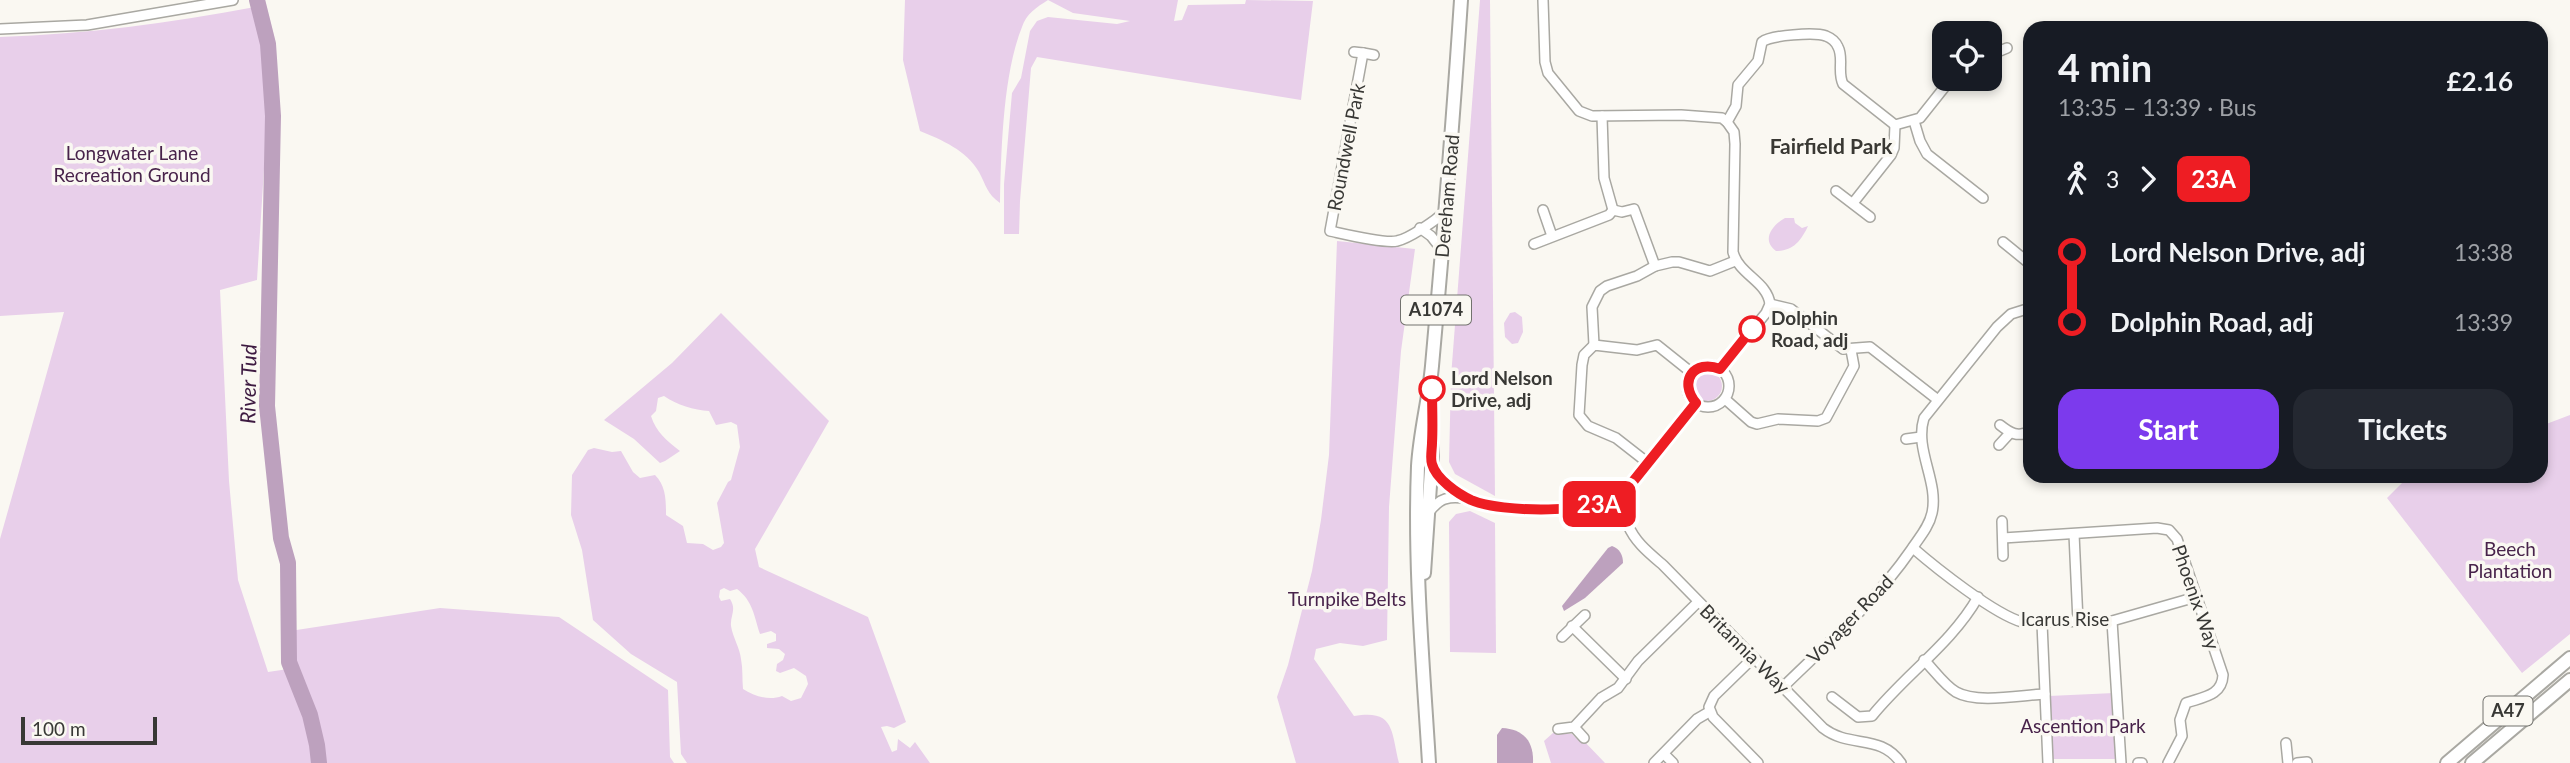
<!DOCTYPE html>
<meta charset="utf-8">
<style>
body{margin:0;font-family:Lato,sans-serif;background:#242831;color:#f1f3f6;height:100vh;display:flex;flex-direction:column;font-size:26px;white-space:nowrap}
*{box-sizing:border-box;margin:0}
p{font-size:23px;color:#9ea1a6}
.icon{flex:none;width:38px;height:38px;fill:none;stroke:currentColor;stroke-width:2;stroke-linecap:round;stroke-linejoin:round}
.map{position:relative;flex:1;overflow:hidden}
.panel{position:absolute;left:2023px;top:21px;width:525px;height:462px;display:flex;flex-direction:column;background:#171b24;border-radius:21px;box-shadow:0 4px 10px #0003}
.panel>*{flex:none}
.badge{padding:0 14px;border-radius:10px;font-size:24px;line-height:46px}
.buttons{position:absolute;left:1932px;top:21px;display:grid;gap:14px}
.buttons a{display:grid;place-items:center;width:70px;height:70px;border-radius:14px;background:#171b24;box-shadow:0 4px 10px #0003;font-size:35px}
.scale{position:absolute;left:21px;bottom:18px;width:136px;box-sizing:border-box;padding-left:7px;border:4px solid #383835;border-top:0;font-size:19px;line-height:24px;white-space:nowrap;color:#383835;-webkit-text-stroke:5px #faf8f2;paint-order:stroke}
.map>.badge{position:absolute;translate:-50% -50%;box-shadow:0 0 0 4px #fff}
.legs{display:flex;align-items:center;gap:10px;height:77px;padding:0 35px;font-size:23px}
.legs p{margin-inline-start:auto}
.summary{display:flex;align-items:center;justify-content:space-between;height:119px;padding:0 35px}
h1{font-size:38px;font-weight:700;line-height:52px}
.primary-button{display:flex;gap:14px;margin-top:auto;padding:14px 35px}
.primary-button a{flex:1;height:80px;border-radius:21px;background:#7c3aed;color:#fff;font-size:28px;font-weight:700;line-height:80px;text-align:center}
.primary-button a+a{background:#242831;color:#f1f3f6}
ul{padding:0 35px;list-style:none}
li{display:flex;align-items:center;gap:24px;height:70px;font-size:26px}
li i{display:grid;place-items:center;width:10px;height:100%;margin:0 9px;background:currentColor}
li i::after{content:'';width:18px;height:18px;margin:-9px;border:5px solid;border-radius:50%;background:#171b24}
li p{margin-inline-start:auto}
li:first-child i{background:linear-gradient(#0000 50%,currentColor 0)}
li:last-child i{background:linear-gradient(currentColor 50%,#0000 0)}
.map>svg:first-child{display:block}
.green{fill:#e8cfea;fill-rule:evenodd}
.water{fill:#bda1be}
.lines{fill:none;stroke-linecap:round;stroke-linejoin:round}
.river{stroke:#bda1be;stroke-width:16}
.minor-casing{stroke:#a9a8a2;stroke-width:12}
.highway-casing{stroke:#a9a8a2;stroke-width:16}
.minor{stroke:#fff;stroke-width:9}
.highway{stroke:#fff;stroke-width:12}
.line-1-casing{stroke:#fff;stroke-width:16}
.line-1{stroke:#ee1d23;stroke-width:10}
.stop-1-dot{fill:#fff;stroke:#ee1d23;stroke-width:3.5}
.labels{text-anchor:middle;stroke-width:7;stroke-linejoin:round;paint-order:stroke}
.shield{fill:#faf8f2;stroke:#72726e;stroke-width:2}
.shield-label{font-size:18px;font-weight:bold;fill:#383835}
.street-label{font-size:19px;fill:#383835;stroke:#faf8f2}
.park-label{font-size:19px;fill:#48234b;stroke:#faf8f2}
.stop-label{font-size:19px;font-weight:bold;fill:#383835;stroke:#faf8f2;text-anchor:start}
.neighbourhood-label{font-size:21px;font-weight:bold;fill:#393833;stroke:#faf8f2}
.water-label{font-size:21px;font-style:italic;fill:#3d1a41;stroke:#faf8f2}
</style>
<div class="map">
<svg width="2570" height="763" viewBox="0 0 2570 763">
<rect width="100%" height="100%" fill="#faf8f2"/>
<g class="green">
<path d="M905 0H1178L1174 21 1182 20 1188 5 1245 4 1246 0 1313 1 1301 100 1037 57 1031 68 1020 201 1019 234H1004V184L1012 93 1021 78 1030 31 1037 21 1048 17 1117 24 1130 21 1073 13 1048 0C1037 7 1026 14 1022 27 1003 74 1001 151 1000 203 987 194 986 185 979 172 966 150 942 140 920 131L903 60Z"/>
<path d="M1480 0H1490L1495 496 1455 474 1449 462 1451 377Z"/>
<path d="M255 7 265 41 269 89 257 280 220 290 229 481 238 580 268 672 295 668 290 631 440 608 559 617 668 690 670 757 674 763H0V539L64 312 0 316V37C87 34 170 23 255 7Z"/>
<path d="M1785 218H1794L1795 223 1802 228 1808 226C1801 241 1793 251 1776 251 1761 240 1772 225 1785 218Z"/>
<path d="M1337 241 1415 249 1401 351 1389 507 1387 640 1363 646 1340 643 1316 649 1314 659 1354 716C1395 709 1391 731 1399 763H1296L1277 697 1288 665 1312 571 1321 520 1329 455Z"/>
<path d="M1515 312 1522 317 1523 332 1518 343 1512 344 1505 337 1504 323 1510 313Z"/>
<path d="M721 313 829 421 755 549 759 567 868 617 906 722 894 728 887 726 881 727 892 752 897 750 898 739 910 748 915 742 930 763H687L681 754 677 682 631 654 593 620 582 550 571 515 572 475 588 450 594 448 612 452 621 451 633 472 640 478 655 475C666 486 666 500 666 515L683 526 687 543 703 544 713 550 721 547 724 543 717 503 728 482 731 480 740 447 737 425 731 422 716 425 709 411C694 410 677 405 664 396L658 398 656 411 651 416C656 432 667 441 680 451L665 461 660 463 634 439 604 420 672 363ZM724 588 730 591 737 589C753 601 754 616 760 634L771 631 776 634V641L767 644V648L779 649 785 654 783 660 777 664 776 671 780 673 794 668 806 676 808 684 801 698 791 701 782 696C769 701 754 696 743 689 742 679 743 669 741 659 740 648 733 638 731 626 730 615 737 610 730 599L721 601 719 597 720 590Z"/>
<circle cx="1707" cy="386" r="15"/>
<path d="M2570 415V634L2522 673 2387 498 2409 476H2541V426Z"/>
<path d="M1470 511 1495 523 1496 653 1450 652 1449 522 1456 514Z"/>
<path d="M2114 693 2118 759H2053L2049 696Z"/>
<path d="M1553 733 1572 734 1578 740 1582 739 1605 763H1551L1544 741Z"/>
</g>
<g class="water">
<path d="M1612 546C1620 549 1623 555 1623 563L1585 598 1564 611 1562 606 1608 548Z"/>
<path d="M1502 728C1523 729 1534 741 1533 763H1497V735Z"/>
</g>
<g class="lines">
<path class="river" d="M257 0 268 44 273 116 267 406 281 538 288 563 289 662 310 715 317 745 319 763"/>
<defs>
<g id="minor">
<path d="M1543 0 1545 62 1548 73 1579 111 1592 116 1681 115 1722 118 1727 122 1734 132 1735 144 1733 252C1739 275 1767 281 1770 304L1766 313 1720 369"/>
<path d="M0 29 87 25 233 0"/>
<path d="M1354 52 1363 53 1330 231C1344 234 1384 244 1397 241 1408 239 1437 220 1444 212"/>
<path d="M1363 53 1374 55"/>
<path d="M1990 55 2007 48"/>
<path d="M1602 116 1604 178 1613 210"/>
<path d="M1914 121 1920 141 1927 154 1983 198"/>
<path d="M1727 122 1736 106 1738 85 1758 61 1762 42C1771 35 1815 32 1826 36 1831 38 1836 42 1838 47 1844 58 1837 72 1843 84L1895 125 1920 118 1951 79"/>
<path d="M1836 191 1870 217"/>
<path d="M1853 203 1891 155 1894 148 1895 125"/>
<path d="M1543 210 1552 236"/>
<path d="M1420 228 1431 236 1442 250"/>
<path d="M2003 242 2030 264"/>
<path d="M1534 244 1609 215 1613 210 1622 212 1634 209 1655 266"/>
<path d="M1770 304 1791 309 1843 349 1870 347 1938 400"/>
<path d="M1594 345 1592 307 1600 291 1607 286 1637 276 1655 266 1672 262H1679L1710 271 1735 261"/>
<circle cx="1708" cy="386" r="21"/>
<path d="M1725 399 1751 422 1757 424 1778 419 1818 421 1826 418 1854 366 1851 350"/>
<path d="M2000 425C2010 433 2018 438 2030 431"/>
<path d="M1906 439 1921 437"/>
<path d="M1999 445 2010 433"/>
<path d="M1648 463 1616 438 1588 426 1579 415 1582 365 1584 355 1594 345 1637 350 1657 345 1692 373"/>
<path d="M1432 465 1443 481 1467 498"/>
<path d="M1618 498C1624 507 1624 515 1628 525 1635 542 1649 553 1663 565L1823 728C1850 749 1880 733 1901 763"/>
<path d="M1428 513C1433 507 1438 501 1445 499 1460 494 1474 502 1488 505 1517 511 1601 512 1623 494L1696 403"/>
<path d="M2002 521 2003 556"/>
<path d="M2074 534 2078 622"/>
<path d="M2003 538 2157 528 2169 530 2177 539 2223 675C2222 696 2203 697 2186 703L2180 720 2182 736 2168 763"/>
<path d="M1913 548C1936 568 1994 614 2022 622L2112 621 2196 597"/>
<path d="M2112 621 2121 763"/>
<path d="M2042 623 2048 763"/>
<path d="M1572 626 1626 679"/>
<path d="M1562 637 1585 615"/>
<path d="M1753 658 1714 696 1709 707 1713 717 1758 763"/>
<path d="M1924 660C1934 670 1944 685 1956 692 1977 704 2021 695 2045 694"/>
<path d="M1783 687C1828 643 1875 602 1911 550 1919 538 1929 527 1932 513 1939 481 1914 450 1924 418L1997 327 2011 314 2030 308"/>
<path d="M1832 697 1858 717 1872 716C1905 675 1952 643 1978 597"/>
<path d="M1574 727 1584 738"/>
<path d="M1558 729 1574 727 1601 698 1618 688 1638 661 1698 602"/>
<path d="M2286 743 2288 763"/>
<path d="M1664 754 1673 763"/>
<path d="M1654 763 1697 719 1709 712"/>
<path d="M2138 763H2142"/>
<path d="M2297 763 2307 762"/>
</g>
<g id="highway">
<path d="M1424 573 1432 456V399"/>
<path d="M1429 763C1423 664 1414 565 1418 466 1420 432 1429 399 1432 366 1443 244 1453 122 1461 0"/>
<path d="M2447 763 2570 658"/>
<path d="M2472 763 2570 680"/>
</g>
</defs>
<use href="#minor" class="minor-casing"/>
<use href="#highway" class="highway-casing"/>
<use href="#minor" class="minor"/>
<use href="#highway" class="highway"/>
</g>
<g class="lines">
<defs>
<path id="line-1" d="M1432 389C1432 407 1433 425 1432 443 1432 449 1430 459 1432 464 1436 479 1458 494 1471 500 1501 513 1597 514 1623 494L1696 403C1678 381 1694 359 1720 369L1752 329"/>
</defs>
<use href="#line-1" class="line-1-casing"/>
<use href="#line-1" class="line-1"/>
</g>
<g class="stop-1-dot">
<circle cx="1752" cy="329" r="12"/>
<circle cx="1432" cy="389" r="12"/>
</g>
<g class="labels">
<g class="shield">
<rect x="1401" y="295.5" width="70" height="29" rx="5"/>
<rect x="2483.5" y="696.5" width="49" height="29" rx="5"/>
</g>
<g class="shield-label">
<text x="1436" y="316">A1074</text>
<text x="2508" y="717">A47</text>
</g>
<g class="street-label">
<text transform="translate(1346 147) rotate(-79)" y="7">Roundwell Park</text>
<text transform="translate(1447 196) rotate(-85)" y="7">Dereham Road</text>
<text transform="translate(2196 597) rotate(71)" y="7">Phoenix Way</text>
<text transform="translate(1850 619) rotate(-46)" y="7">Voyager Road</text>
<text x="2065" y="626">Icarus Rise</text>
<text transform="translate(1745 649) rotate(45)" y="7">Britannia Way</text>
</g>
<g class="park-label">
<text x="132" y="160">Longwater Lane<tspan x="132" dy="22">Recreation Ground</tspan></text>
<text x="2510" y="556">Beech<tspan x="2510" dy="22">Plantation</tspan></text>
<text x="1347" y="606">Turnpike Belts</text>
<text x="2083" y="733">Ascention Park</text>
</g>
<g class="stop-label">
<text x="1771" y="325">Dolphin<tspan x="1771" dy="22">Road, adj</tspan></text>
<text x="1451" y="385">Lord Nelson<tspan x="1451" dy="22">Drive, adj</tspan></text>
</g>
<g class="neighbourhood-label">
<text x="1831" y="154">Fairfield Park</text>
</g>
<g class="water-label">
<text transform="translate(249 384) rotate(-89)" y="7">River Tud</text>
</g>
</g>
</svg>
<div class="buttons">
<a><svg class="icon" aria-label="locate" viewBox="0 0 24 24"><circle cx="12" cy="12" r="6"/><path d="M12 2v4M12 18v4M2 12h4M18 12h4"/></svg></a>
</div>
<div class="scale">100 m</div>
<b class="badge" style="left:1599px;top:504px;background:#ee1d23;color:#fff">23A</b>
<section class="panel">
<div class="summary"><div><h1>4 min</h1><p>13:35 – 13:39 · Bus</p></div><b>£2.16</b></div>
<div class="legs"><svg class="icon" aria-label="walk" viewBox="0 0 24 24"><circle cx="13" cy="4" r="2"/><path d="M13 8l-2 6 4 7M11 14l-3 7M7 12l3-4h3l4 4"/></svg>3<svg class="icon" aria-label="forward" viewBox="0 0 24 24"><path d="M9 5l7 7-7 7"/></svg><b class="badge" style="background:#ee1d23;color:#fff">23A</b></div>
<ul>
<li><i style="color:#ee1d23"></i><b>Lord Nelson Drive, adj</b><p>13:38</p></li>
<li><i style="color:#ee1d23"></i><b>Dolphin Road, adj</b><p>13:39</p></li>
</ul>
<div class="primary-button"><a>Start</a><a>Tickets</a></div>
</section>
</div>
